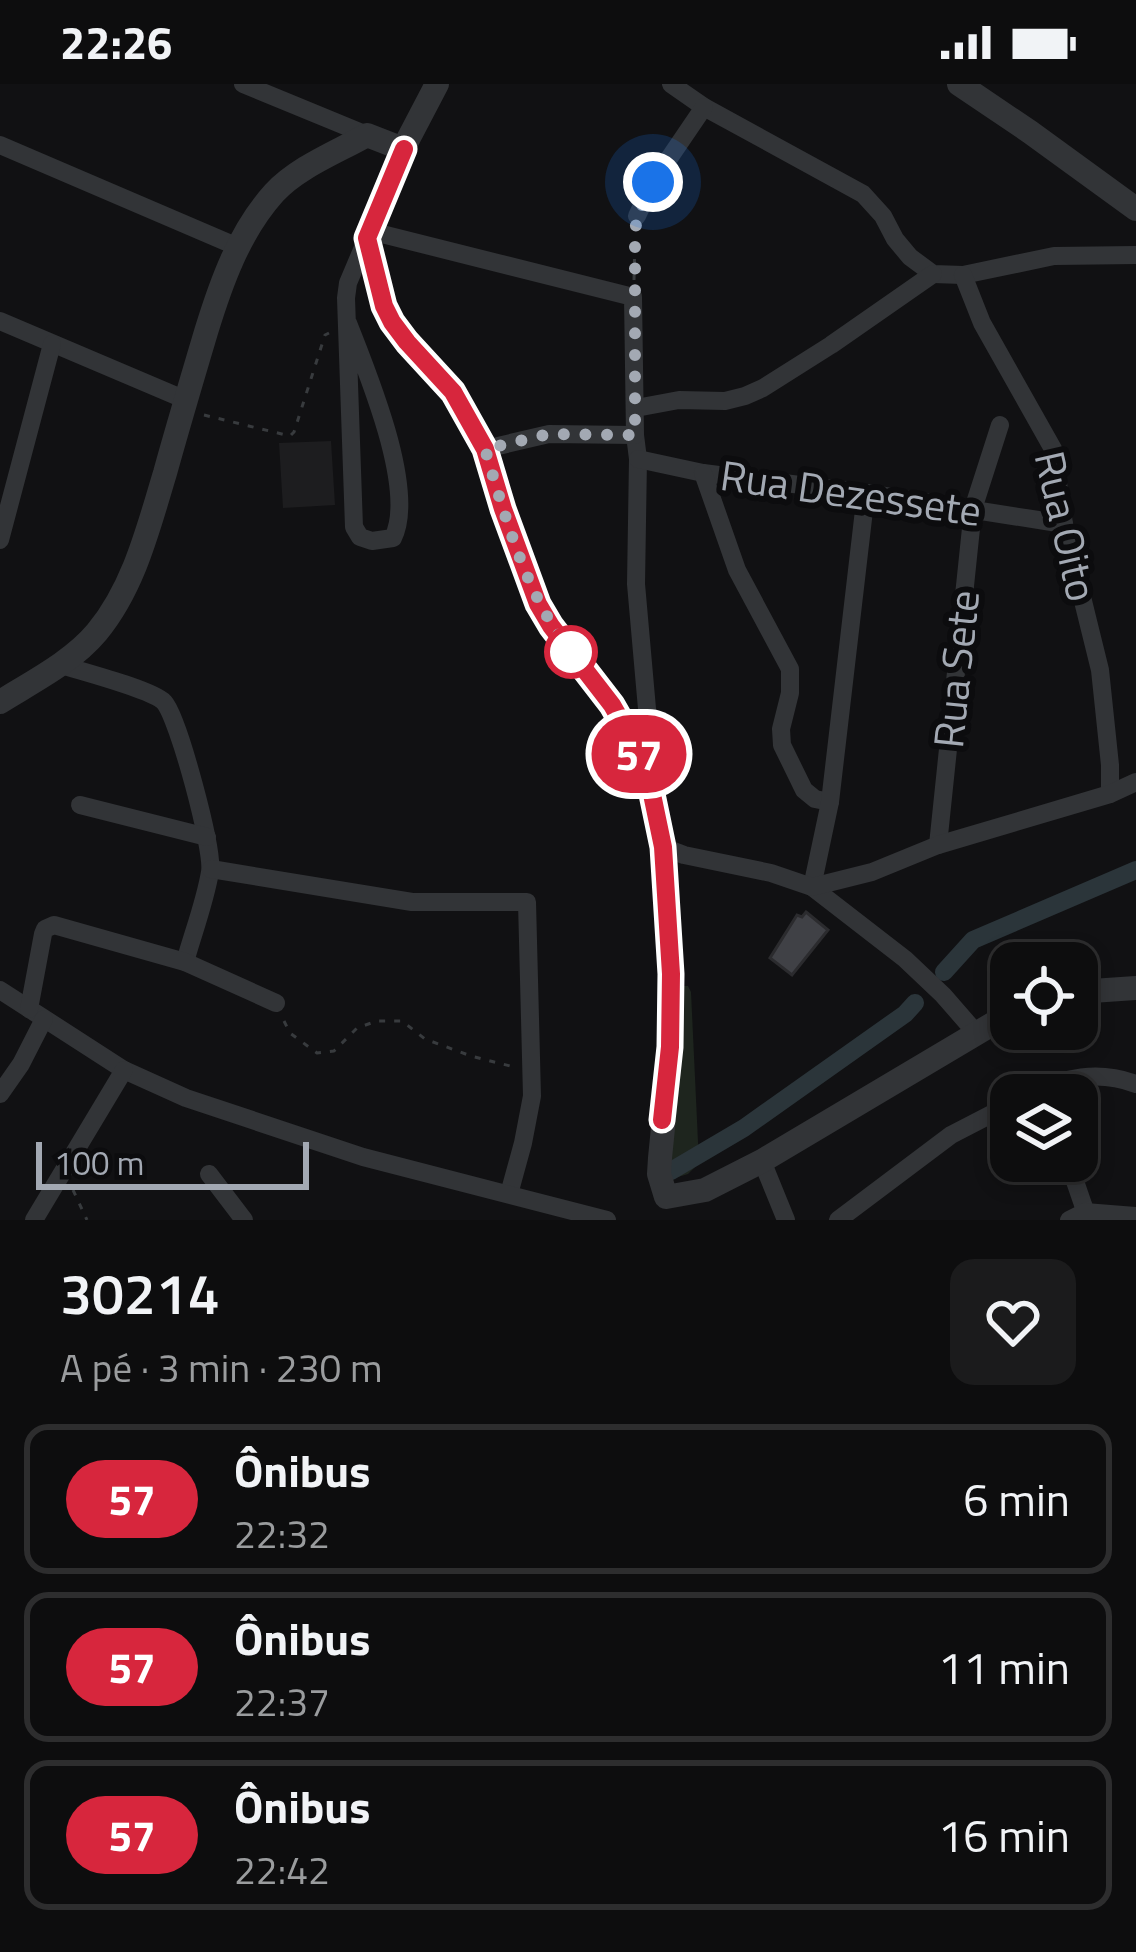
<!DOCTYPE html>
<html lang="pt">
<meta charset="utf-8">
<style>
body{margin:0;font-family:"Titillium Web",sans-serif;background:#1b1b1c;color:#f1f3f6;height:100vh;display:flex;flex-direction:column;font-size:45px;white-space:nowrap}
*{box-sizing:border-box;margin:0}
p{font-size:39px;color:#9a9c9e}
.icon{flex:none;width:66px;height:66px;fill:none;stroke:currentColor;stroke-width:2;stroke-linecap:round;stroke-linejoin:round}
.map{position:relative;height:1136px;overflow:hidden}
.side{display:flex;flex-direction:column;background:#0d0d0e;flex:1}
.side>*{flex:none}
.badge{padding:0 24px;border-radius:39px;font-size:42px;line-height:78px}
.fabs{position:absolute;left:990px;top:858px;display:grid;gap:24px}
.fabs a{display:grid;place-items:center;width:108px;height:108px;border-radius:24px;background:#0d0d0e;box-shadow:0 6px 18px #0003,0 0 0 3px #2d2d2e;font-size:60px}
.scale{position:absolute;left:36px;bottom:30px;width:273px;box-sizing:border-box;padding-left:12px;border:6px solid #a3a9b3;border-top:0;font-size:33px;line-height:42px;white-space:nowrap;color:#a3a9b3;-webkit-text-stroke:9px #0c0c0e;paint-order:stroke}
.you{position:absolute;width:60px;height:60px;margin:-30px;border:9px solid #fff;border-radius:50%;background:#1a73e8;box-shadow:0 0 0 18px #1a73e833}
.map>.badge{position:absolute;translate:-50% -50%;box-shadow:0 0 0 6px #fff}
.round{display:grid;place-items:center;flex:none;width:126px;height:126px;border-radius:24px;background:#1b1b1c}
.head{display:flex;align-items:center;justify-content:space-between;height:204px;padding:0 60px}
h1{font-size:57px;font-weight:600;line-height:90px}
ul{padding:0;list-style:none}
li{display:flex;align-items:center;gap:36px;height:150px;margin:0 24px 18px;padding:0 36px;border:6px solid #2d2d2e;border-radius:24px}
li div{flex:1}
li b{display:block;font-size:45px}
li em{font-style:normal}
li .badge{min-width:132px;font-weight:700;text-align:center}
.status{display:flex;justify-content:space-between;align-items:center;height:84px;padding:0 60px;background:#0d0d0e;direction:ltr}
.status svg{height:33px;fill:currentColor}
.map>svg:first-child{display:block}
.built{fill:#1d1d1f}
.green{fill:#1e251e}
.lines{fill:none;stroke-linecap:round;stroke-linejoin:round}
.canal{stroke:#2b353a;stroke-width:18}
.building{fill:#404146;stroke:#2b2b2e;stroke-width:3}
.path{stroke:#383b3e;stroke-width:3;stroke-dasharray:6 9;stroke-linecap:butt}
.minor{stroke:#323437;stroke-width:18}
.tertiary{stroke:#323437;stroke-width:24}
.line-casing{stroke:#fff;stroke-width:27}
.line{stroke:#d7263d;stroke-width:18}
.walk{stroke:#a3a9b3;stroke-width:12;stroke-dasharray:0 21.6}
.stop-dot{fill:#fff;stroke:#d7263d;stroke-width:6}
.labels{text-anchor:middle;stroke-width:12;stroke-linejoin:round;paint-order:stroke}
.street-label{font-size:42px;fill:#a3a9b3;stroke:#0c0c0e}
</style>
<div class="status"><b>22:26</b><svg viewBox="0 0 49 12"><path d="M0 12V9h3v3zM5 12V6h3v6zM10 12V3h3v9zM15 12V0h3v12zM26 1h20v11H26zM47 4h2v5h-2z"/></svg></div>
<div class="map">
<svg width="1136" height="1136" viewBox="0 0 1136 1136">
<rect width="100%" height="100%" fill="#111113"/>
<path class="built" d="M331 357 335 421 283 424 279 359Z"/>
<path class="green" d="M681 902H688L691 908 699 1079 688 1090 678 1093 667 1086Z"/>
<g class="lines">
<g class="canal">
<path d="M944 888 973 856 1136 786"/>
<path d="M671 1087 744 1044 905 930 915 919"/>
</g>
</g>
<path class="building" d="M806 828 828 846 792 891 770 874 797 831 802 833Z"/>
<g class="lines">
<g class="path">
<path d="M634 196 635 152"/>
<path d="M204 331 290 352 294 348 325 251 329 249"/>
<path d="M284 937 290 949 317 969 334 967 357 944 377 937H402L425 955 471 972 510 982"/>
<path d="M73 1106 87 1136"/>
</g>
<g class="minor">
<path d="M243 0 367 51"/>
<path d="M671 0 704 23 863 110 883 132 895 155 910 173 933 190 963 191 1054 172 1136 171"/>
<path d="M0 61 238 163"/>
<path d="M637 132 653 98 704 23"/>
<path d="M370 147 633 213 635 351 638 375 636 500 648 636V680"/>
<path d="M963 191 982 239 1053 365 1064 440 1100 586 1110 681V710"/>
<path d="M0 237 186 316"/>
<path d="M348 239C367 288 417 406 393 454L372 457 360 453 354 443 346 214 348 199 367 154"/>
<path d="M636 324 679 316 725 317 745 312 763 304 831 261 933 190"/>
<path d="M485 365 549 350 635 351"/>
<path d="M638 375 703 389 866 409 1064 440"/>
<path d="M703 389 737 486 790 585V609L781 645 782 661 804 706 815 715 830 718"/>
<path d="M866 409 830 718 812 803 905 875 943 911 977 950"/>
<path d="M0 456 52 260"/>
<path d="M58 580C79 587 151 605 164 618 178 633 214 766 210 788 205 818 193 849 185 878"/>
<path d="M80 721 207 753"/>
<path d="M938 761 973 425 1000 341"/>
<path d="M663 763 684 771 771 789 812 803 872 788 938 761 1110 710 1136 698"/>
<path d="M211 785 412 818H527L532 1012 523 1059 509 1110"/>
<path d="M0 906 124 986 186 1014 363 1073 607 1136"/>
<path d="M29 925 43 850 45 845 54 841 185 878 276 919"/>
<path d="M0 1010 21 980 44 935"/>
<path d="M1029 1011C1064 993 1098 986 1136 1000"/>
<path d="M762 1077 786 1136"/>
<path d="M1068 1077 1088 1135"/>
<path d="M209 1090 244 1136"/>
<path d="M34 1136 124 986"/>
<path d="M838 1136 951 1051 1011 1020"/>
<path d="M1069 1136 1085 1128 1136 1132"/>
</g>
<g class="tertiary">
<path d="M437 0 403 65 367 154 384 222 392 239 453 308 485 365 503 425 538 520 551 542 612 621 636 663 648 691 663 763 671 890V963L660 1074 659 1090 666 1113 705 1106 762 1077 1011 929"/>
<path d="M959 0 1030 48 1136 125"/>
<path d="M0 618C32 598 72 578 97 548 134 503 148 445 165 389 178 342 192 295 206 248 221 199 239 148 274 109 298 83 337 68 367 51L403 65"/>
<path d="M1077 908 1136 904"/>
</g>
</g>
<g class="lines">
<defs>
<path id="line" d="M404 65 367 154 384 222 392 238 407 258 453 308 485 365 503 425 538 520 551 542 612 621 636 663 648 691 663 763 671 890 670 963 662 1036"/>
</defs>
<use href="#line" class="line-casing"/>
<use href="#line" class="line"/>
<path class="walk" d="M571 568C526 511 506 435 485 365L549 350 635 351V149L637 132 653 98"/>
</g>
<circle class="stop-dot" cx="571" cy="568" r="24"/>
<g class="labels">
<g class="street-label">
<text transform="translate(851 409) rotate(8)" y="15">Rua Dezessete</text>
<text transform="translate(1066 442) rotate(77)" y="15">Rua Oito</text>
<text transform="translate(956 585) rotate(-84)" y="15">Rua Sete</text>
</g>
</g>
</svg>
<div class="fabs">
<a><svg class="icon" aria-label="locate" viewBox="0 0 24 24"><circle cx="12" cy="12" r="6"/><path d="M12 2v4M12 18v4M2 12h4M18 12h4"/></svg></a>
<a><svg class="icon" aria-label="layers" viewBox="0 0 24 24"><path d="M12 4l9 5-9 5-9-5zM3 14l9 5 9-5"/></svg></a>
</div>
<div class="scale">100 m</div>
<div class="you" style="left:653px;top:98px"></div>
<b class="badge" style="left:639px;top:670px;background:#d7263d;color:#fff">57</b>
</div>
<section class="side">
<div class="head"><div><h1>30214</h1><p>A pé · 3 min · 230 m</p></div><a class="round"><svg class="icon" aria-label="heart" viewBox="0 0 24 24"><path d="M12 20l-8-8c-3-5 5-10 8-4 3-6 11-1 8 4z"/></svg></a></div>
<ul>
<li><span class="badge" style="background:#d7263d;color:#fff">57</span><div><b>Ônibus</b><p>22:32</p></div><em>6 min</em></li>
<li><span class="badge" style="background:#d7263d;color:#fff">57</span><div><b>Ônibus</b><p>22:37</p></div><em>11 min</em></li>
<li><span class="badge" style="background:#d7263d;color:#fff">57</span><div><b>Ônibus</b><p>22:42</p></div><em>16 min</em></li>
</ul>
</section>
